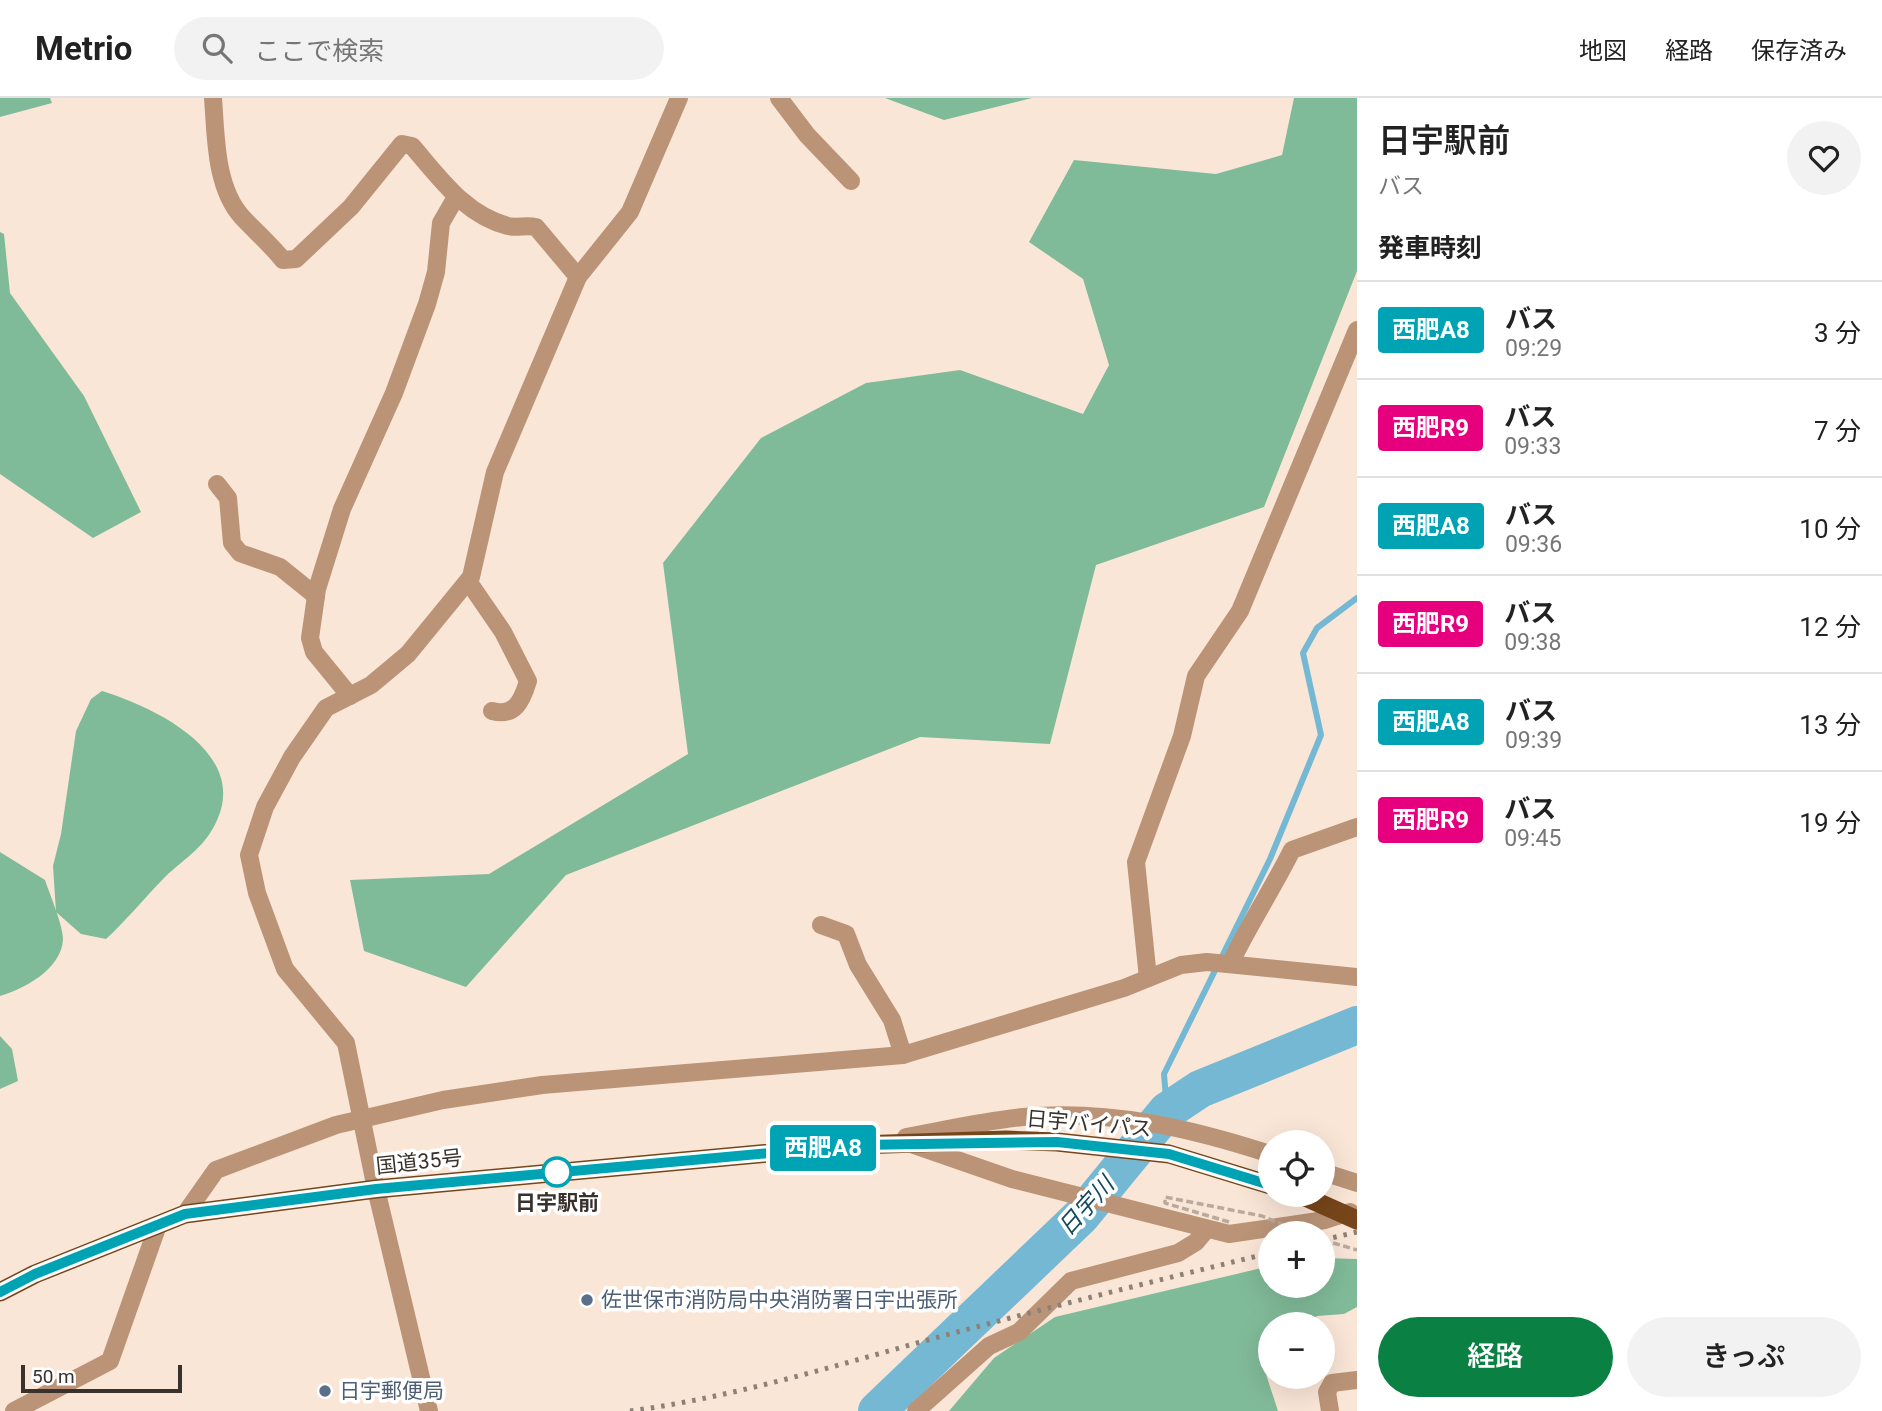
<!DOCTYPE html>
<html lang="ja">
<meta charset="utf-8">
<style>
body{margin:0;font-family:Roboto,"Noto Sans JP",sans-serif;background:#f2f2f2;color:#222;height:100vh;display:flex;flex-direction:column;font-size:26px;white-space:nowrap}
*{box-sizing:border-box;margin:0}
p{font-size:23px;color:#767676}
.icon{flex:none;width:38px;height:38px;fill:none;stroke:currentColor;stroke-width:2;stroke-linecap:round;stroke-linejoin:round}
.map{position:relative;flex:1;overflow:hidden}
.side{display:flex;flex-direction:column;background:#fff;width:525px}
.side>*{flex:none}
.badge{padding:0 14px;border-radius:5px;font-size:24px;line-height:46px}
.tools{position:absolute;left:1258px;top:1032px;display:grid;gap:14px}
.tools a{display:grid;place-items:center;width:77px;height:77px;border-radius:50%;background:#fff;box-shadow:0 7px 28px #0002;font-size:35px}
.scale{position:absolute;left:21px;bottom:18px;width:161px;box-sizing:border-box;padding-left:7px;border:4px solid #39312b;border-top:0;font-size:19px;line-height:24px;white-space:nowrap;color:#39312b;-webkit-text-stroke:5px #fff;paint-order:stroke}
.map>.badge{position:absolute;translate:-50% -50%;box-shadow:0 0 0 4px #fff}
h2{padding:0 21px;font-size:26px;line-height:63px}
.round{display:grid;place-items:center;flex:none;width:74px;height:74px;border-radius:37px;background:#f2f2f2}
.head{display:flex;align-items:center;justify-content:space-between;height:119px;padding:0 21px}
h1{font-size:33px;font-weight:600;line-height:52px}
.button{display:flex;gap:14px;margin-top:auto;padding:14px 21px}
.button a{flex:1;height:80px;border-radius:42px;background:#0b8043;color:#fff;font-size:28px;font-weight:600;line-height:80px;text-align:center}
.button a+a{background:#f2f2f2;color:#222}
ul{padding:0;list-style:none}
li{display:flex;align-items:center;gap:21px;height:98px;padding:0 21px;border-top:2px solid #e0e0e0}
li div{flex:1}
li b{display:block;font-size:26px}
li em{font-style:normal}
li .badge{min-width:77px;font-weight:700;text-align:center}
header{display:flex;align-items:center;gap:42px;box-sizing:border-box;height:98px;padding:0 35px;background:#fff;border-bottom:2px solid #e0e0e0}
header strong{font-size:33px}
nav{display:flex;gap:38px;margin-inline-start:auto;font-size:24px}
.search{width:490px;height:63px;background:#f2f2f2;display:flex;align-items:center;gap:18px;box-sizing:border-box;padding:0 24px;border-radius:38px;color:#767676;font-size:26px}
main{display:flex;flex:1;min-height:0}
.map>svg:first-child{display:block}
.forest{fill:#80bb99}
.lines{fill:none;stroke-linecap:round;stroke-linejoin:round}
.stream{stroke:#75b8d4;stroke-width:6}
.river{stroke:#75b8d4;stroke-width:38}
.path{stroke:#baaa9e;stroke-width:3.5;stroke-dasharray:7 3.5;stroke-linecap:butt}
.minor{stroke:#bb9477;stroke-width:18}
.tertiary{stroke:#bb9477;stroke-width:18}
.trunk{stroke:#77451a;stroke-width:19}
.rail{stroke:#8d8076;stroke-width:5;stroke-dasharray:3.5 7;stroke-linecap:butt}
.path-bridge{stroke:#baaa9e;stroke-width:3.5;stroke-dasharray:7 3.5;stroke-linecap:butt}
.trunk-bridge{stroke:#77451a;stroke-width:19}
.line-casing{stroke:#fff;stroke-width:16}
.line{stroke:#00a3b4;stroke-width:10}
.stop-dot{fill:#fff;stroke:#00a3b4;stroke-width:3.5}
.service-dot{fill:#5c6f8a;stroke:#fff;stroke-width:2.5}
.labels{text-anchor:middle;stroke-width:7;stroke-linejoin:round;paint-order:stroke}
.street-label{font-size:21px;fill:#39312b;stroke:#fff}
.stop-label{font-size:21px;font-weight:bold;fill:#39312b;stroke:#fff}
.service-label{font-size:21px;fill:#4e5e75;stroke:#fff;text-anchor:start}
.water-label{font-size:23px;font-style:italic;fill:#11495d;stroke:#fff}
</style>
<header>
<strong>Metrio</strong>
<div class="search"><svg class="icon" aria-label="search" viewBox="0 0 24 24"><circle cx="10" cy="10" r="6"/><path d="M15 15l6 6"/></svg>ここで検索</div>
<nav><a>地図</a><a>経路</a><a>保存済み</a></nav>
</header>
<main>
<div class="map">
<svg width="1357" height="1313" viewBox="0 0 1357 1313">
<rect width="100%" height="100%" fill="#fae6d7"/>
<g class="forest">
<path d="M0 0H50L52 5 0 19Z"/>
<path d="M885 0H1032L944 22Z"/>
<path d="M1294 0H1357V173L1264 409 1096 467 1050 646 920 639 566 777 466 889 364 853 350 782 489 776 688 656 663 465 761 340 866 285 960 272 1083 316 1109 267 1083 181 1029 144 1074 62 1216 76 1282 57Z"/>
<path d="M0 134 4 136 10 195 84 298 141 414 93 440 0 376Z"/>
<path d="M102 593C154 609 246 653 218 720 206 749 186 759 165 779 145 799 127 822 106 841L81 836 56 814 53 768 61 736 76 633 91 601Z"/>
<path d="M0 754 45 782C50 797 63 827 63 841 62 871 24 891 0 898Z"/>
<path d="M0 938 12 951 18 983 0 991Z"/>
<path d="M1323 1160 1357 1161V1209L1344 1216 1317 1218 1306 1227H1270V1254L1261 1261 1278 1313H949L994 1260 1055 1219 1270 1168V1188H1323Z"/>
</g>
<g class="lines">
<path class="stream" d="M1167 1013 1164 976 1270 761 1321 637 1303 555 1317 530 1357 500"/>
<path class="river" d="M877 1313 1081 1118 1167 1013 1200 991 1357 927"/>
<path class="path" d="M1323 1142 1357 1152"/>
<g class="minor">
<path d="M213 0C216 38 215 89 242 119 256 134 270 146 283 162L296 161 351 109 402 46 412 48C440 80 465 117 508 128 517 130 526 127 536 129L578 179"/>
<path d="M779 0 807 37 851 83"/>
<path d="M217 386 228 400 232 445 240 455 280 469 316 498"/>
<path d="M468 483 503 534 528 583C522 603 515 619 492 613"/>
<path d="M350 598 314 554 310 540 317 491 342 411 394 295 427 206 436 174 441 125 456 99"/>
<path d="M821 827 846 836 858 867 892 922 903 957"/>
<path d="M1231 864C1250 825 1273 790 1292 752L1357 729"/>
<path d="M1148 880 1136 764 1182 638 1196 578 1240 513 1357 232"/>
<path d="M185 1116 216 1072 336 1027 443 1002 542 987 903 957 1124 890 1181 867 1207 864 1357 879"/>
<path d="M14 1313 110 1263 158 1127"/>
<path d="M429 1313 376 1091 346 945 285 871 257 795 249 757 265 709 292 659 326 610 371 587 408 556 471 479 495 374 578 179 630 114 679 0"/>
<path d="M916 1313 989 1248 1019 1234 1071 1183 1178 1155 1196 1144 1206 1132"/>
<path d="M1330 1313 1327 1294 1332 1285 1357 1282"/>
</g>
<g class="tertiary">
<path d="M906 1039C944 1032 984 1023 1023 1019 1108 1011 1190 1030 1270 1056"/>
<path d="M914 1047 1012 1081 1229 1136 1325 1122 1350 1114"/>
<path d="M1323 1074 1357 1085"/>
</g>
<path class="trunk" d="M0 1194 35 1176 185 1116 376 1091 858 1047 1006 1042 1057 1044 1169 1056 1270 1087"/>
<g class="rail">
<path d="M1323 1142 1357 1134"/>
<path d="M630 1313C734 1299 834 1268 935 1240 1046 1210 1158 1182 1270 1155"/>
</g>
<path class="path-bridge" d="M1229 1124 1165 1105V1099L1262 1118 1305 1136"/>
<path class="trunk-bridge" d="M1301 1097 1357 1122"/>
</g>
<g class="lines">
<defs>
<path id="line" d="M0 1194 35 1176 185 1116 376 1091 858 1047 1057 1044 1169 1056 1270 1087"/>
</defs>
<use href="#line" class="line-casing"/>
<use href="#line" class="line"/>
</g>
<circle class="stop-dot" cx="557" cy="1074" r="14"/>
<g class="service-dot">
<circle cx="587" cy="1202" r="7"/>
<circle cx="325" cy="1293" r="7"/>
</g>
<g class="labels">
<g class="street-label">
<text transform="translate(1089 1026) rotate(5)" y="7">日宇バイパス</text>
<text transform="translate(419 1064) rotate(-6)" y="7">国道35号</text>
</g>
<g class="stop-label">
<text x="557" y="1112">日宇駅前</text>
</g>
<g class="service-label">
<text x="601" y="1209">佐世保市消防局中央消防署日宇出張所</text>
<text x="339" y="1300">日宇郵便局</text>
</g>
<g class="water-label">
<text transform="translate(1086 1108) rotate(-48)" y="8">日宇川</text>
</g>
</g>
</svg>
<div class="tools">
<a><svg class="icon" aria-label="locate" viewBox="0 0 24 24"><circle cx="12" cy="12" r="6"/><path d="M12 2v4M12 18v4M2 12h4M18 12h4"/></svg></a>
<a>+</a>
<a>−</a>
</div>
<div class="scale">50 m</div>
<b class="badge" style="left:823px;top:1050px;background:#00a3b4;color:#fff">西肥A8</b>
</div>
<section class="side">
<div class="head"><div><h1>日宇駅前</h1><p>バス</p></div><a class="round"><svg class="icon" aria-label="heart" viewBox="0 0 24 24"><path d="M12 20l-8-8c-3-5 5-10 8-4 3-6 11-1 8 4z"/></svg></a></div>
<h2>発車時刻</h2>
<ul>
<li><span class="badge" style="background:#00a3b4;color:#fff">西肥A8</span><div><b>バス</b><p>09:29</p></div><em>3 分</em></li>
<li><span class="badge" style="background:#e6007e;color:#fff">西肥R9</span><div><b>バス</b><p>09:33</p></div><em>7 分</em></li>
<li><span class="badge" style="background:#00a3b4;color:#fff">西肥A8</span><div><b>バス</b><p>09:36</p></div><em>10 分</em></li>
<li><span class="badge" style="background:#e6007e;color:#fff">西肥R9</span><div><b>バス</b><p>09:38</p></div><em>12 分</em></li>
<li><span class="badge" style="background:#00a3b4;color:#fff">西肥A8</span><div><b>バス</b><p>09:39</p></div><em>13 分</em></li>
<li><span class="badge" style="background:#e6007e;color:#fff">西肥R9</span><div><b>バス</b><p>09:45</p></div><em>19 分</em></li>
</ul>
<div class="button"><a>経路</a><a>きっぷ</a></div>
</section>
</main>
